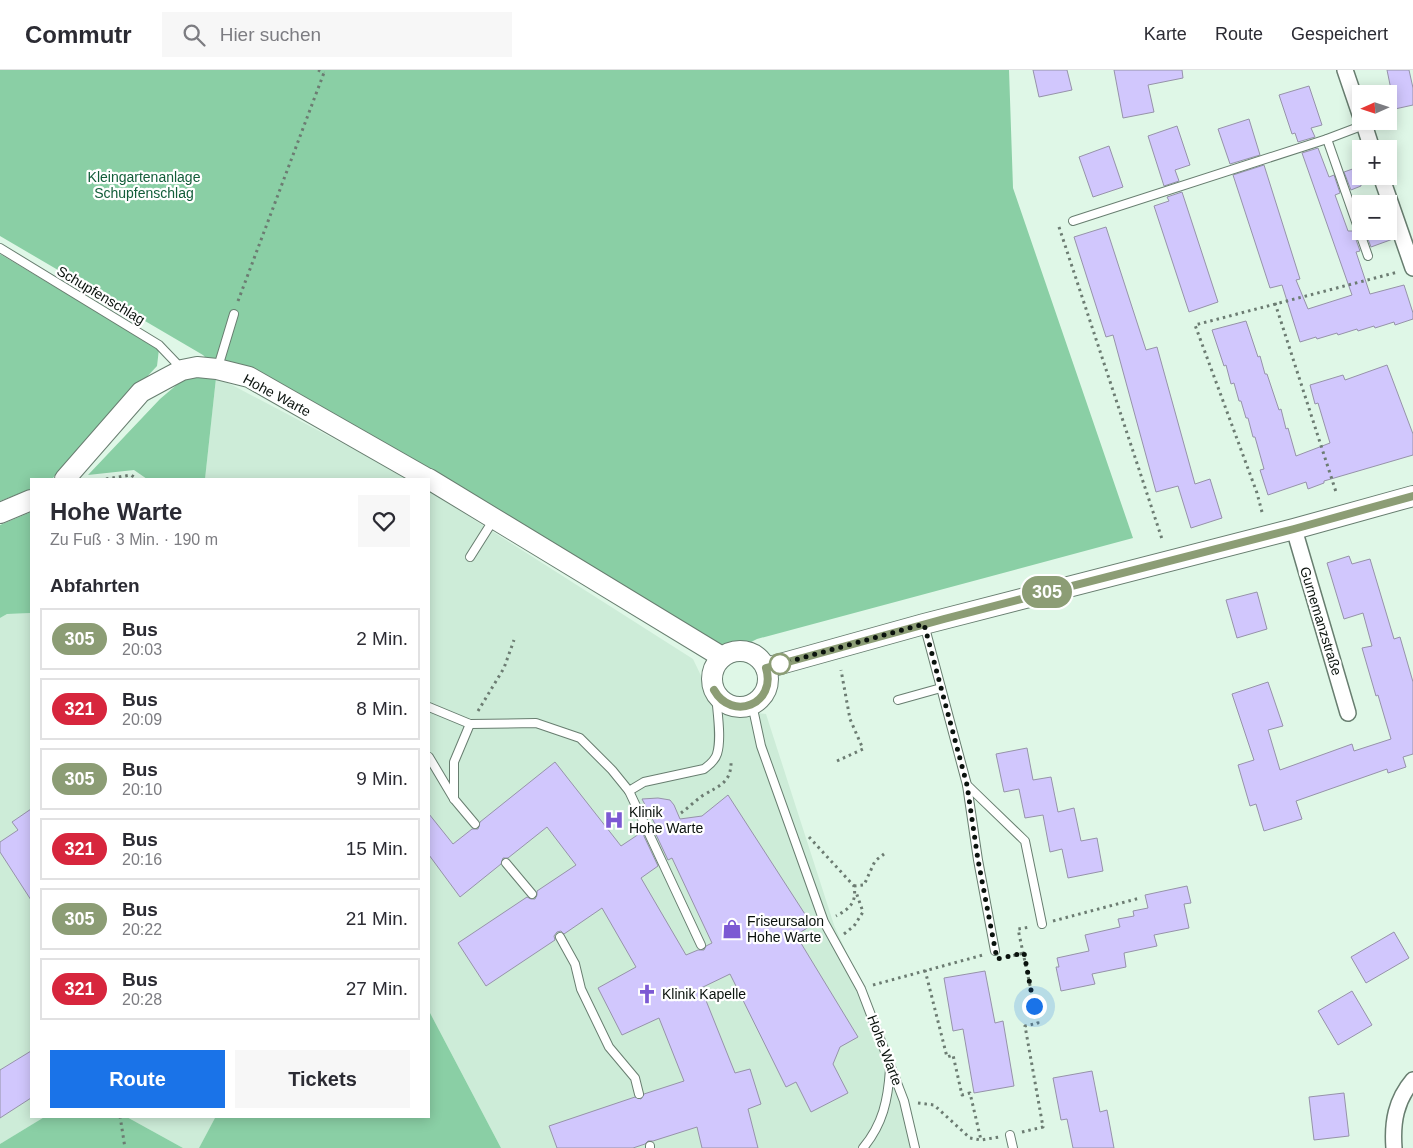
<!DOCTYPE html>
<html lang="de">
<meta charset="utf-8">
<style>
body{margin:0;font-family:Arial,sans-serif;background:#f7f7f7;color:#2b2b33;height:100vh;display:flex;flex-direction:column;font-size:19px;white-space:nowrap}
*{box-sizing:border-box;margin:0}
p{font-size:16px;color:#7c7c81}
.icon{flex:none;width:28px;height:28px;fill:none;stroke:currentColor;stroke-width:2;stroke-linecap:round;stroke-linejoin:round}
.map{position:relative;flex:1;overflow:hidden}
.side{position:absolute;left:30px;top:408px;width:400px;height:640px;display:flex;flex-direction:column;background:#fff;border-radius:0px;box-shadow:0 2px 12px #0003}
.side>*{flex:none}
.badge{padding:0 10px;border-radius:16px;font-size:18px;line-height:32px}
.needle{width:32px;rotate:267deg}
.controls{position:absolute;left:1352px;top:15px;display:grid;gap:10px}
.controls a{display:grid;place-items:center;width:45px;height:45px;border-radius:0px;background:#fff;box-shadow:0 2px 12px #0003;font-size:25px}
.you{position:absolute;width:25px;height:25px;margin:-12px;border:4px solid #fff;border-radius:50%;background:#1a73e8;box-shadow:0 0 0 8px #1a73e833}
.map>.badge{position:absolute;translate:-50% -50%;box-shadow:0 0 0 2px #fff}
h2{padding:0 20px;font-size:19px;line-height:45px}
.round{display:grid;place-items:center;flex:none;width:52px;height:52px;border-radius:0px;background:#f7f7f7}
.head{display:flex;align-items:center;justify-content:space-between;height:85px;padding:0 20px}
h1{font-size:24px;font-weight:600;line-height:38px}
.button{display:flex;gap:10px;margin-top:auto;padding:10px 20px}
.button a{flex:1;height:58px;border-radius:0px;background:#1a73e8;color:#fff;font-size:20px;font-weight:600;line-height:58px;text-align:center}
.button a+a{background:#f7f7f7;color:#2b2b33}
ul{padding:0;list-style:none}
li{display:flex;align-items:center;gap:15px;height:62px;margin:0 10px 8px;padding:0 10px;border:2px solid #e1e1e2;border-radius:0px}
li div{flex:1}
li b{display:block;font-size:19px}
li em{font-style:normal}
li .badge{min-width:55px;font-weight:700;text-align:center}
header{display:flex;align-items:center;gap:30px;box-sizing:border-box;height:70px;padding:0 25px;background:#fff;border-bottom:1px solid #e1e1e2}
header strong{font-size:24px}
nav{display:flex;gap:28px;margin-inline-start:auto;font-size:18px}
.search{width:350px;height:45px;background:#f7f7f7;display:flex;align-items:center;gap:12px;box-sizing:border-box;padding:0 18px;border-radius:0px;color:#7c7c81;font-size:19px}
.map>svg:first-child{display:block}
.built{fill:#cdecd8}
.green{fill:#8acfa5}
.building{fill:#d1c7fd;stroke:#9693a9}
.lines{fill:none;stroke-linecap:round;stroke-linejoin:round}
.service-casing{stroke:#687e70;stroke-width:10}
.minor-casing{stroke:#687e70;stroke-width:18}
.tertiary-casing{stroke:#687e70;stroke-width:22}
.path{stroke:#6c7c72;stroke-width:3;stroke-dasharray:2.5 4;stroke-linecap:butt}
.service{stroke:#fff;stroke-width:8}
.minor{stroke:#fff;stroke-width:15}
.tertiary{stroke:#fff;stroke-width:20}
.line-casing{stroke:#fff;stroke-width:11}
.line{stroke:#8c9d75;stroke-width:8}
.walk{stroke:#0a120d;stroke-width:5;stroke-dasharray:0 9}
.stop-dot{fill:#fff;stroke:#8c9d75;stroke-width:2.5}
.labels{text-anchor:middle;stroke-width:4.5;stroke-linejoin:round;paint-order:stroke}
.park-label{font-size:14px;fill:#125d39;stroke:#fff}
.street-label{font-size:14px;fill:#0a120d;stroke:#fff}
.poi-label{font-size:14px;fill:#0a120d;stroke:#fff;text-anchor:start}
</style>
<header>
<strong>Commutr</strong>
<div class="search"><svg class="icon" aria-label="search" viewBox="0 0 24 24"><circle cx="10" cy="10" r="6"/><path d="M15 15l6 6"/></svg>Hier suchen</div>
<nav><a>Karte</a><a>Route</a><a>Gespeichert</a></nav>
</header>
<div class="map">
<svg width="1413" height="1078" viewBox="0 0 1413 1078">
<rect width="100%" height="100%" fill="#dff7e7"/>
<g class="built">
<path d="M216 308 234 316 410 409H205Z"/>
<path d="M429 421 693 589 717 639 766 644 834 855 893 985 916 1078H501L429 941Z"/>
<path d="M31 543V1046H46L0 1074V548L7 544Z"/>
<path d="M125 1046H216L199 1078H183Z"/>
</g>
<g class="green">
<path d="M0 0H1009L1013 118 1133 468 757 569 727 584 217 299 203 285 0 166Z"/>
<path d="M0 184 159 279 157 296 52 409H31V419L0 431Z"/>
<path d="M186 307 216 308 205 409H147L134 400 88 405 160 329Z"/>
<path d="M31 442V543L7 544 0 548V455Z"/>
<path d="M429 941 501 1078H199L216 1046H429Z"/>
<path d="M46 1046H125L183 1078H0V1074Z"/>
</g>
<g class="building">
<path d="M1033 0H1067L1072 20 1039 27Z"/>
<path d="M1114 0H1182L1183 8 1148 15 1154 42 1123 48Z"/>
<path d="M1387 0H1409L1413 18V35L1395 39Z"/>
<path d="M1309 16 1322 55 1311 58 1315 67 1298 72 1295 63 1292 64 1279 25Z"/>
<path d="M1249 49 1260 85 1230 94 1218 59Z"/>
<path d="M1177 56 1190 95 1175 100 1179 111 1164 116 1148 66Z"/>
<path d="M1109 76 1123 117 1093 127 1079 87Z"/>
<path d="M1318 78 1329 107 1334 105 1340 123 1335 125 1348 161H1353L1360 181 1356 182 1370 224 1404 215 1413 243V249L1395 255 1394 252 1375 258 1374 256 1358 261 1357 259 1338 265 1337 263 1317 269 1316 267 1300 272 1282 215 1270 218 1233 105 1264 95 1300 209 1296 210 1308 239 1352 225 1302 83Z"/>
<path d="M1361 96V116L1351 120 1344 102Z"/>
<path d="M1182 122 1218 232 1189 242 1154 136 1169 131 1167 127Z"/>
<path d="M1106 157 1146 280 1157 277 1195 414 1210 409 1222 448 1191 458 1178 416 1156 422 1113 265 1106 267 1074 167Z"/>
<path d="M1365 161H1390L1393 169 1371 177Z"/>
<path d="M1246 251 1258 287 1260 286 1265 304H1267L1279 340 1281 339 1286 359 1288 358 1296 386 1330 373 1318 333 1315 334 1310 315 1343 305 1345 310 1387 295 1413 364V385L1324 411V413L1308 419 1306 412 1268 425 1260 400 1264 399 1255 367H1253L1248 348H1246L1241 331H1239L1234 313 1231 314 1226 295 1224 296 1212 260Z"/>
<path d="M1349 486 1352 494 1370 489 1394 569 1400 567 1413 612V684L1403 687 1406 697 1388 703 1387 699 1296 731 1302 749 1264 761 1256 734 1250 736 1238 695 1254 690 1232 624 1268 612 1283 656 1268 660 1280 700 1352 674 1354 681 1391 669 1378 625 1376 626 1362 578 1372 576 1363 543 1344 549 1327 493Z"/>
<path d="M1257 522 1267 559 1237 568 1226 530Z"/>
<path d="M1027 678 1033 710 1051 707 1058 742 1074 738 1081 771 1097 768 1103 801 1068 808 1062 779 1050 782 1043 745 1025 748 1019 719 1004 722 996 684Z"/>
<path d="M555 692 621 776 642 762 658 796 641 808 686 885 698 880H704L706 876 712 873 672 788 668 790 652 756 655 754 642 729 658 728 670 730 674 735 680 749 702 746 728 725 812 855 796 865 858 967 840 977 833 994 848 1023 811 1042 796 1012 786 1017 730 904 701 918 735 1003 750 999 761 1034 748 1039 758 1078H702L697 1057 653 1071H648L645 1074 633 1078H557L549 1056 635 1027 641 1029 644 1024 684 1011 659 948 622 965 598 918 636 897 602 838 564 864 561 861 557 862 554 866 555 870 486 916 458 873 527 827 531 829H535L537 825V821L576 795 547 757 508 788H503L501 794 460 827 429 785V744L453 774 472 759H478L480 752Z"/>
<path d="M31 739V830L0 782V772L18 760 12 752Z"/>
<path d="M1187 816 1191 833 1184 834 1189 858 1154 865 1157 876 1124 883 1126 897 1092 904 1095 914 1061 921 1056 897H1059L1057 888 1089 881 1085 865 1120 857 1118 849 1134 846 1133 841 1148 838 1145 825Z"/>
<path d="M1394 862 1409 888 1366 913 1351 887Z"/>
<path d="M985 901 995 953 1003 951 1014 1016 974 1023 963 959 953 961 944 908Z"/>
<path d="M1352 921 1372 955 1338 975 1318 941Z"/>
<path d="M31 981V1028L0 1048V1000Z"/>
<path d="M1092 1001 1100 1042 1107 1040 1114 1078H1073L1067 1049 1061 1050 1053 1008Z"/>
<path d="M1344 1023 1349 1066 1314 1070 1309 1027Z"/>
</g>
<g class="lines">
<defs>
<g id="service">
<path d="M1327 69 1368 186"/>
<path d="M1073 151 1327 69 1364 55"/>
<path d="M0 178 159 275 181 298"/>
<path d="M218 297 234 244"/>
<path d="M470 487 494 449"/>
<path d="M924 554 967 715 1025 771 1042 854"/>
<path d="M898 630 941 618"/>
<path d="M752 634 761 676 824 852 861 919 904 1031 915 1078"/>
<path d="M429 637 470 654 536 653 580 668 612 700 629 721 644 712 704 699C709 695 715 691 717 684 722 668 717 641 716 624"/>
<path d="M429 687 454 729 475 754"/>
<path d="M967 715 978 790 995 881"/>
<path d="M629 721 701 875"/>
<path d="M454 729V692L470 654"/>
<path d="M506 793 532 824"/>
<path d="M560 867 575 894 581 919 609 977 635 1008 639 1024"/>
<path d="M1010 1065 1013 1078"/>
<path d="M650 1076V1078"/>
<path d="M863 1078C883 1054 888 1030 890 999"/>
</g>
<g id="minor">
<path d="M1345 0 1361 47"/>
<path d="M1363 51 1372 79"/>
<path d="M1381 106 1413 198"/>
<path d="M1294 459 1348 643"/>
<path d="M1394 1078C1392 1052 1396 1030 1413 1010"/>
</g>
<g id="tertiary">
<path d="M65 409 141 322 165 309 182 300 197 297 217 299 249 307 428 409"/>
<path d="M429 409 722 587"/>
<path d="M0 443 31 430"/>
<circle cx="740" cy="609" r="28"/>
<path d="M766 598 924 554 1294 459 1413 426"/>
</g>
</defs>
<use href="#service" class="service-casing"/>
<use href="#minor" class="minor-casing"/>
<use href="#tertiary" class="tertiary-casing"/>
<g class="path">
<path d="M318 0 324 3"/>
<path d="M1059 157 1162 469"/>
<path d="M238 231 325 0"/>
<path d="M1275 233 1336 422"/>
<path d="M106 409 131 405 137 409"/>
<path d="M1262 442 1257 423 1195 255 1398 202"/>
<path d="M478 641 504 598 514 570"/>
<path d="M837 691 863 679 850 649 841 600"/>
<path d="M681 743C688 738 695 731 702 726 720 715 732 713 731 689"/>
<path d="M809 767 854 816C857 833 849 839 836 846"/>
<path d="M854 816 864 815 875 791 884 784"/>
<path d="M1053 851 1140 828"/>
<path d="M844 864 854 856 863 842 856 822"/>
<path d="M1007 887 1024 883"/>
<path d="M925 900 947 987 953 985 962 1025 970 1023 981 1070"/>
<path d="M873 915 983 885"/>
<path d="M918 1033 934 1035 970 1068 981 1070 999 1067"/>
<path d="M120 1046 125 1078"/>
<path d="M1022 1062 1043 1057 1025 956 1038 953 1018 859 1030 857"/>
</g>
<use href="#service" class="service"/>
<use href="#minor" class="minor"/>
<use href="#tertiary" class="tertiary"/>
</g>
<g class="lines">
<defs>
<path id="line" d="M714 620C732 652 777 634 766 598L944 549 1294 459 1413 426"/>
</defs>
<use href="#line" class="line-casing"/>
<use href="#line" class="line"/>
<path class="walk" d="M780 594 924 554 967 715 978 790 997 889 1024 883 1034 936"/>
</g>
<defs>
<symbol id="hospital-bare" viewBox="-9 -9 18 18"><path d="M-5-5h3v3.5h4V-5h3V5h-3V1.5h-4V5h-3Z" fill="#7c59d3" stroke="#fff" stroke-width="2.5" paint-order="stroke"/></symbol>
<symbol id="shop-bare" viewBox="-9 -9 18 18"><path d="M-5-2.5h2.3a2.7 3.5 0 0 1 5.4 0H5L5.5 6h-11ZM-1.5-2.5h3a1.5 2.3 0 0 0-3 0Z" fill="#7c59d3" stroke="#fff" stroke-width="2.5" paint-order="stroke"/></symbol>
<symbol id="church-bare" viewBox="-9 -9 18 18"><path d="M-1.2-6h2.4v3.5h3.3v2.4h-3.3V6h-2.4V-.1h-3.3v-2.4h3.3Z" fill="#7c59d3" stroke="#fff" stroke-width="2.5" paint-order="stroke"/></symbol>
</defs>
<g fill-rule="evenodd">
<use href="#hospital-bare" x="600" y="736" width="28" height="28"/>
<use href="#shop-bare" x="718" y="845" width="28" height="28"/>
<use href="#church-bare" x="633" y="910" width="28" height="28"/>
</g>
<circle class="stop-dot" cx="780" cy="594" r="10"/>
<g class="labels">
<g class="park-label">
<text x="144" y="112">Kleingartenanlage<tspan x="144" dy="16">Schupfenschlag</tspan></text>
</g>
<g class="street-label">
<text transform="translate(101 225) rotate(31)" y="5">Schupfenschlag</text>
<text transform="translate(277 325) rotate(28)" y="5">Hohe Warte</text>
<text transform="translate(1321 551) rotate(73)" y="5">Gurnemanzstraße</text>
<text transform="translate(885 980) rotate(69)" y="5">Hohe Warte</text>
</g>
<g class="poi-label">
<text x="629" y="747">Klinik<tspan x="629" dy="16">Hohe Warte</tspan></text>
<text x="747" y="856">Friseursalon<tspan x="747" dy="16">Hohe Warte</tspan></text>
<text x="662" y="929">Klinik Kapelle</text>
</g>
</g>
</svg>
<div class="controls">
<a><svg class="needle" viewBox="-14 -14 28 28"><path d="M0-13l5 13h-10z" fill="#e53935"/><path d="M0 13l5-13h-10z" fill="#7c7c81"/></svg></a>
<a>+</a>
<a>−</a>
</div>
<div class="you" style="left:1034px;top:936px"></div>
<b class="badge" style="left:1047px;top:522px;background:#8c9d75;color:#fff">305</b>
<section class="side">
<div class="head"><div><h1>Hohe Warte</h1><p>Zu Fuß · 3 Min. · 190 m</p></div><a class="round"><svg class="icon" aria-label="heart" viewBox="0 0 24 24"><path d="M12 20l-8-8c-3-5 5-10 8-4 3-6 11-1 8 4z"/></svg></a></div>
<h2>Abfahrten</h2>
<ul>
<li><span class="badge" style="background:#8c9d75;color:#fff">305</span><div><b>Bus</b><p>20:03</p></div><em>2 Min.</em></li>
<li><span class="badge" style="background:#d7263d;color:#fff">321</span><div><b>Bus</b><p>20:09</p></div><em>8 Min.</em></li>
<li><span class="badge" style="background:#8c9d75;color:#fff">305</span><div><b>Bus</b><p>20:10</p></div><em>9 Min.</em></li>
<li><span class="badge" style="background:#d7263d;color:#fff">321</span><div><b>Bus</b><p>20:16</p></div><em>15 Min.</em></li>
<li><span class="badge" style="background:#8c9d75;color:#fff">305</span><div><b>Bus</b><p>20:22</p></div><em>21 Min.</em></li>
<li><span class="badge" style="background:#d7263d;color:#fff">321</span><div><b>Bus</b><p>20:28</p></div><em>27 Min.</em></li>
</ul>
<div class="button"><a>Route</a><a>Tickets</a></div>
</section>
</div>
